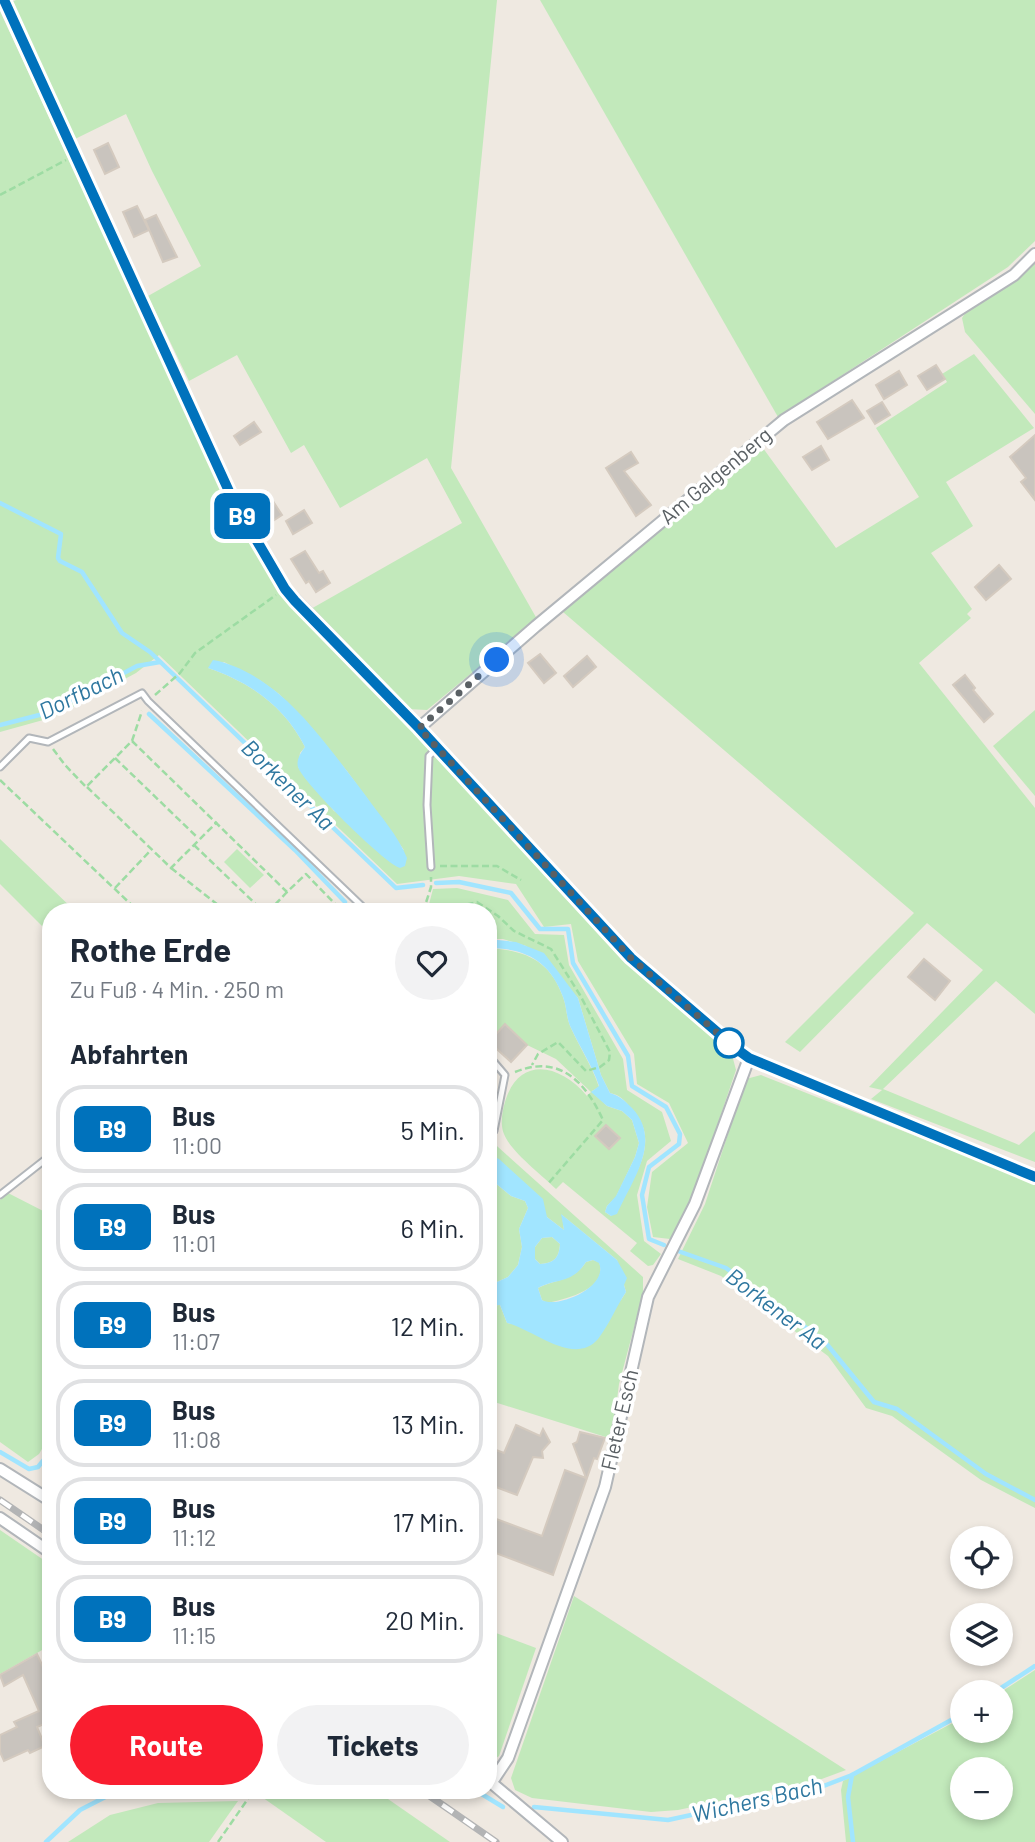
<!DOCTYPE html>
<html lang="de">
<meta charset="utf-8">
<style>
body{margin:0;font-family:Barlow,sans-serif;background:#f2f2f3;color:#1f2937;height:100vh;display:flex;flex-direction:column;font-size:26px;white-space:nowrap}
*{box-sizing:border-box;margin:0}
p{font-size:23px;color:#747a83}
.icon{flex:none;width:38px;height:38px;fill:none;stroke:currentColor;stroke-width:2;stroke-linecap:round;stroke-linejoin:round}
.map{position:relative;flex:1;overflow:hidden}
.details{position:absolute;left:42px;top:903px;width:455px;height:896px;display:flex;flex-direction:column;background:#fff;border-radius:28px;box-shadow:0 4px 10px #0003}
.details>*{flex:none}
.badge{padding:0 14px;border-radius:10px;font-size:24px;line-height:46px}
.controls{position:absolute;left:950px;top:1526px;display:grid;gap:14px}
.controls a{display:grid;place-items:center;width:63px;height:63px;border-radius:50%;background:#fff;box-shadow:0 4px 10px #0003;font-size:35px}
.you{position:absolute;width:35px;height:35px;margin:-18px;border:5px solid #fff;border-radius:50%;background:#1a73e8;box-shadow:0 0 0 10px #1a73e833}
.map>.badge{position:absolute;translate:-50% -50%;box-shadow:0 0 0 4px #fff}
h2{padding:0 28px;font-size:26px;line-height:63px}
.round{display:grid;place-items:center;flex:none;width:74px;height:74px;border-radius:37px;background:#f2f2f3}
.summary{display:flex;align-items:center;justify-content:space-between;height:119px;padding:0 28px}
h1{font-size:33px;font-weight:700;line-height:52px}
.primary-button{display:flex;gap:14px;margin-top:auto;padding:14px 28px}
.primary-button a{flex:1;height:80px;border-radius:42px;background:#f91d2f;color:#fff;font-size:28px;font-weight:700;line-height:80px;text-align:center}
.primary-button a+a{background:#f2f2f3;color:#1f2937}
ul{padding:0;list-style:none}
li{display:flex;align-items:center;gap:21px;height:88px;margin:0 14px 10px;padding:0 14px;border:4px solid #e0e1e3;border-radius:28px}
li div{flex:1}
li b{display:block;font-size:26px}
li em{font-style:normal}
li .badge{min-width:77px;font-weight:700;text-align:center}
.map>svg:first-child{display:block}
.green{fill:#c2e9bb;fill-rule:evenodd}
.water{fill:#a1e5ff;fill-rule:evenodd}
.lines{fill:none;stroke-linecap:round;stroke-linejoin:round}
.stream{stroke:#a1e5ff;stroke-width:4.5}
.building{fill:#c9c4be;stroke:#d4cabf;stroke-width:2}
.service-casing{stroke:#b2b6ba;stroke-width:9}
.minor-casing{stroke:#b2b6ba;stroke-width:14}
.path{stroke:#9ddca3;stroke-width:2.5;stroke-dasharray:7 3.5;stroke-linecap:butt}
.service{stroke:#fff;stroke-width:5}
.minor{stroke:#fff;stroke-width:10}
.rail-casing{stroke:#b3b4b5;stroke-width:7}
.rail{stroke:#fff;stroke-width:4.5;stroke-dasharray:13;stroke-linecap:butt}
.line-casing{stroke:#fff;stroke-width:16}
.line{stroke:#0072bc;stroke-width:10}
.walk{stroke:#5a6064;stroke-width:7;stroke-dasharray:0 12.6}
.stop-dot{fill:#fff;stroke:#0072bc;stroke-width:3.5}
.labels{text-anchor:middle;stroke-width:7;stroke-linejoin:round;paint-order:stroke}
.street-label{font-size:21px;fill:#5a6064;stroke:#fff}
.water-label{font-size:23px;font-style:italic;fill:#2e779f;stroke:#fff}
</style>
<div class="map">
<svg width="1035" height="1842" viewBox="0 0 1035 1842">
<rect width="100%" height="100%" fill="#efe9e1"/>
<g class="green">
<path d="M16 0H497L451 468 537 619 427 710 407 709 309 610 462 523 427 458 340 508 304 445 291 453 237 355 189 381 148 296 201 266 152 171 126 114 75 139 11 2Z"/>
<path d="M540 0H1035V241L1008 267 778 417Z"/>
<path d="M0 11 226 500 285 600 429 747 622 960 731 1051 736 1070 692 1200 670 1239 653 1237 647 1207 652 1172 688 1143 669 1103 637 1084 634 1054 578 961 571 924 544 927 516 884 459 876 397 884 159 655 136 673 54 717 0 732ZM224 662 261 681 279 694 298 713 347 771 404 850 334 811 298 767 300 753 305 747C285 707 250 682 208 668Z"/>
<path d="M1035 259V414L965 332 962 318 968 309Z"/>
<path d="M974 354 1034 428 946 482 973 526 931 553 972 609 967 614 971 618 919 663 1035 808V1014L996 981 883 1089 1019 1145 1035 1131V1162L871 1099 882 1090 869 1087 983 970 927 923 800 1052 785 1042 914 913 563 612 760 444 836 548 919 497 876 428 947 382 942 374Z"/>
<path d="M1035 710V796L993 746Z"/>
<path d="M0 839 76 912H51V935L0 884Z"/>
<path d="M237 849 264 875 250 888 224 862Z"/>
<path d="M457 888 508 900 535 934 564 935 569 965 623 1059 627 1090 662 1112 671 1141 647 1161 637 1195 644 1241 661 1254 653 1265 648 1266 630 1251 637 1243 563 1182 556 1189C542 1175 511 1152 504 1134 500 1125 502 1112 505 1102 519 1055 560 1064 587 1096L591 1092 556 1059 527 1045 505 1025 488 1041V948C525 950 550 960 563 997 567 1007 566 1018 571 1028 580 1048 592 1066 599 1087L592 1091 607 1106 622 1111 632 1120 639 1143 635 1157 616 1197 607 1206 605 1212 611 1216C630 1182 665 1143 631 1108 624 1100 620 1095 610 1093L601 1075 578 998 526 946 503 939H488V912H427L433 889Z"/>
<path d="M761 1075 1035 1183V1508L981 1480 892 1416 866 1408 828 1356 721 1276 678 1259 705 1204 746 1079Z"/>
<path d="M488 1138 643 1277V1294L619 1384 612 1439 488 1400V1306L500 1305 507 1323 518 1325 621 1300 626 1292 617 1260 562 1215 564 1230 547 1217 488 1154Z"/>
<path d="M488 1177 511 1196 525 1201 528 1208 519 1229 522 1247 518 1265 508 1277 488 1286Z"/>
<path d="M8 1193 51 1215V1434L39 1454 28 1462 0 1442V1200Z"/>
<path d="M552 1237 560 1244C559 1258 554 1263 540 1264L535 1259V1247L542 1238Z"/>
<path d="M593 1260 599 1262C609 1289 566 1299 547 1303L542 1300 538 1288C556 1279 574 1281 586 1262Z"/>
<path d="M0 1530 51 1565V1645L0 1674Z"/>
<path d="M574 1596 818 1752 846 1770 819 1780 678 1810 651 1812 532 1798 515 1790 511 1778Z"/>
<path d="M488 1630 536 1648 499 1756 488 1764Z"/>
<path d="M1035 1670V1842H846L841 1790 843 1781 962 1718V1731H1001V1692ZM962 1769H1001V1808H962Z"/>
<path d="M252 1790H375L450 1842H326Z"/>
<path d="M238 1801 209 1842H68L110 1815 158 1803Z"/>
</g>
<g class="water">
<path d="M213 660C236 664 260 678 279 694 312 722 339 761 366 796 380 816 398 835 407 858L405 866 400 868C384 863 303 783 298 767 296 760 301 752 305 747 285 707 250 682 208 668Z"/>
<path d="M488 939 516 942 544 953 578 998 601 1075 610 1093C620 1096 624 1100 632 1108 663 1141 632 1180 617 1214L611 1216 605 1212 607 1206 616 1196 635 1157 639 1143 632 1120 622 1111 607 1106 591 1092 599 1086C592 1065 580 1048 571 1028 566 1018 567 1007 563 997 550 961 525 948 488 948Z"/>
<path d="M488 1154 499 1159 543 1199 547 1217 564 1230 561 1214 617 1260 627 1278 624 1285 626 1292C616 1307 609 1325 598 1339 574 1367 533 1329 507 1323L500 1305 488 1306V1286L508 1277 518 1265 522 1247 519 1229 528 1208 525 1201 511 1196 488 1177ZM552 1237 560 1244C559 1258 554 1263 540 1264L535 1259V1247L542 1238ZM593 1260 599 1263C609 1287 557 1309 542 1300L538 1288C557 1278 572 1284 586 1262Z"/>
</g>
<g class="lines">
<g class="stream">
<path d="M0 503 61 534 58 558 60 561 82 572 122 633 150 652 396 888 423 885"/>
<path d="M149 714 295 850 345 902"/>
<path d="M0 725 51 712 137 666 160 662"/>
<path d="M436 883 459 882 511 893 540 929H568L573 963 628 1056 632 1086 666 1107 680 1134 679 1144 649 1167 642 1195 649 1239 664 1245"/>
<path d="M678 1251 726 1268 825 1342 874 1402 897 1409 986 1474 1035 1500"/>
<path d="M0 1452 29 1469 38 1467 51 1451"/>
<path d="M995 1692 1035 1666"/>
<path d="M852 1775 848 1797 853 1842"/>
<path d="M331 1790 377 1795 388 1790"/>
<path d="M475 1790 503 1807"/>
<path d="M534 1807 668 1820 821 1787 852 1775 962 1714"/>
<path d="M46 1842 80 1810 119 1790"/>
</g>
</g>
<g class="building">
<path d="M108 143 119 167 105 174 94 150Z"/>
<path d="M137 206 149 230 134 237 123 212Z"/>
<path d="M156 215 177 257 163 262 145 220Z"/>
<path d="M936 365 945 379 927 390 918 376Z"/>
<path d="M899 371 907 385 884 399 876 385Z"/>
<path d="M852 400 864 418 828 439 817 422Z"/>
<path d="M882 402 890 415 875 424 867 411Z"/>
<path d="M254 422 261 432 240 445 234 436Z"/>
<path d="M1035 435V500L1021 482 1026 478 1010 457Z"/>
<path d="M821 446 829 460 812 470 803 457Z"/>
<path d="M631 452 638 463 624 471 651 505 636 516 606 468Z"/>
<path d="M267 492 282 515 268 524 254 501Z"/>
<path d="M304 510 312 523 293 534 286 521Z"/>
<path d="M305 551 319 573 323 571 330 583 316 592 309 581 306 583 291 559Z"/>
<path d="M999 565 1011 579 986 600 975 587Z"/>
<path d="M540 654 556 673 544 683 528 663Z"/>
<path d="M587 656 596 667 573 687 564 676Z"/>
<path d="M965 675 975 688 973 690 993 714 984 722 953 685Z"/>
<path d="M924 959 950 981 935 1000 908 977Z"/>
<path d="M505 1024 527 1045 511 1062 489 1042Z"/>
<path d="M606 1125 620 1138 609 1149 595 1136Z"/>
<path d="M516 1425 540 1436 543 1429 550 1442 542 1451 543 1458 533 1457 517 1495 488 1484V1447L504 1453Z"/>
<path d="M580 1432 605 1438 597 1459 594 1458 553 1575 488 1550V1516L542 1536 565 1470 586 1478 573 1444 577 1442Z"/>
<path d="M37 1654 51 1684V1710L48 1712 51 1721 37 1727 45 1746 30 1753 28 1750 4 1761 0 1752V1735L17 1727 14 1722 39 1711 23 1675 4 1686 0 1675Z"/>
</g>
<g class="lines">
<defs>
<g id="service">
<path d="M0 767 29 738 48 742 142 693 148 701 368 912"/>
<path d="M431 867 427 805 429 756 437 748"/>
<path d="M488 1055 505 1075 494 1131 489 1134"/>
<path d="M0 1195 51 1155"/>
</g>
<g id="minor">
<path d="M4 0 233 501 285 589 419 728 631 958 738 1050 749 1058 1035 1177"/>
<path d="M419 728 536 626 784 420 1014 275 1035 254"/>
<path d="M0 1469 51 1501"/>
<path d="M0 1518 51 1553"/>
<path d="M488 1780 562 1842"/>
<path d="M492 1782 508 1758 605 1487 648 1297 695 1204 749 1058"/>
</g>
</defs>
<use href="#service" class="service-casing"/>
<use href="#minor" class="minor-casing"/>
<g class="path">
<path d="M0 195 66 160"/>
<path d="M155 695 180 673 195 653 276 595"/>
<path d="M132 741 287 892 306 874 343 912"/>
<path d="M53 749 65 765 86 787 132 741 142 711"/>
<path d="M115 758 198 838"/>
<path d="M0 780 139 912"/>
<path d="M87 787 171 868 217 822"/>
<path d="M194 845 264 912"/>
<path d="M440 866H497L521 880"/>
<path d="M171 868 227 912"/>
<path d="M115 888 151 850"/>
<path d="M268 912 287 892"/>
<path d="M423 912 431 887V877"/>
<path d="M436 912 477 902 498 916 514 931 551 949 580 995 610 1052 609 1060 600 1067 586 1071 558 1042 538 1054 532 1065"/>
<path d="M515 1072C559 1054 585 1081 603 1120L547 1185"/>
<path d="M218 1842 254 1790"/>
</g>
<use href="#service" class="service"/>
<use href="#minor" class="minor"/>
<defs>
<g id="rail">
<path d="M0 1500 51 1535"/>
<path d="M421 1790 496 1842"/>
</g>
</defs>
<use href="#rail" class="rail-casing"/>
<use href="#rail" class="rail"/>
</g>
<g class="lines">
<defs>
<path id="line" d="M4 0 233 500 285 589 295 601 419 728 631 958 738 1050 749 1058 1035 1177"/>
</defs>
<use href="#line" class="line-casing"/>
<use href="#line" class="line"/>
<path class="walk" d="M497 660 419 728 631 958 729 1043"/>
</g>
<circle class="stop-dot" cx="729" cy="1043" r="14"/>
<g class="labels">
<g class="street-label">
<text transform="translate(716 476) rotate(-40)" y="7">Am Galgenberg</text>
<text transform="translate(620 1420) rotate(-77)" y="7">Fleter Esch</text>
</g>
<g class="water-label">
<text transform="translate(81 693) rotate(-26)" y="8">Dorfbach</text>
<text transform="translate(288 785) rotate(44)" y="8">Borkener Aa</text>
<text transform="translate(776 1309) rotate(37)" y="8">Borkener Aa</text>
<text transform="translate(757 1800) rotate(-13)" y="8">Wichers Bach</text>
</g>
</g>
</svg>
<div class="controls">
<a><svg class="icon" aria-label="locate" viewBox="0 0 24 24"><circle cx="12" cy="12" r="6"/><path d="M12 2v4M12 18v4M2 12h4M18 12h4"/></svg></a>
<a><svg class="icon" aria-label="layers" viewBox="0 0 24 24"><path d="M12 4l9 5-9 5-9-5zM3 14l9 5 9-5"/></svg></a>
<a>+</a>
<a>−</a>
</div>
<div class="you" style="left:497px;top:660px"></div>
<b class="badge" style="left:242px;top:516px;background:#0072bc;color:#fff">B9</b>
<section class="details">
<div class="summary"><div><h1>Rothe Erde</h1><p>Zu Fuß · 4 Min. · 250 m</p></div><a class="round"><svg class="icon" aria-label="heart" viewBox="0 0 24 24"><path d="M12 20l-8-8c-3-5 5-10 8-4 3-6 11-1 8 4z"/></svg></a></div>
<h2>Abfahrten</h2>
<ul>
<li><span class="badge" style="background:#0072bc;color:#fff">B9</span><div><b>Bus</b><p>11:00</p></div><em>5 Min.</em></li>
<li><span class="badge" style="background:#0072bc;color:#fff">B9</span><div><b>Bus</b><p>11:01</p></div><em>6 Min.</em></li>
<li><span class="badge" style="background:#0072bc;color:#fff">B9</span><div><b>Bus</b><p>11:07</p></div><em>12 Min.</em></li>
<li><span class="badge" style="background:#0072bc;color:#fff">B9</span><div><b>Bus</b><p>11:08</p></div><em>13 Min.</em></li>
<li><span class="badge" style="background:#0072bc;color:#fff">B9</span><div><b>Bus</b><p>11:12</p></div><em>17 Min.</em></li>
<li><span class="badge" style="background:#0072bc;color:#fff">B9</span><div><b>Bus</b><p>11:15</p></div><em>20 Min.</em></li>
</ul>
<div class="primary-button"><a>Route</a><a>Tickets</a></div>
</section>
</div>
